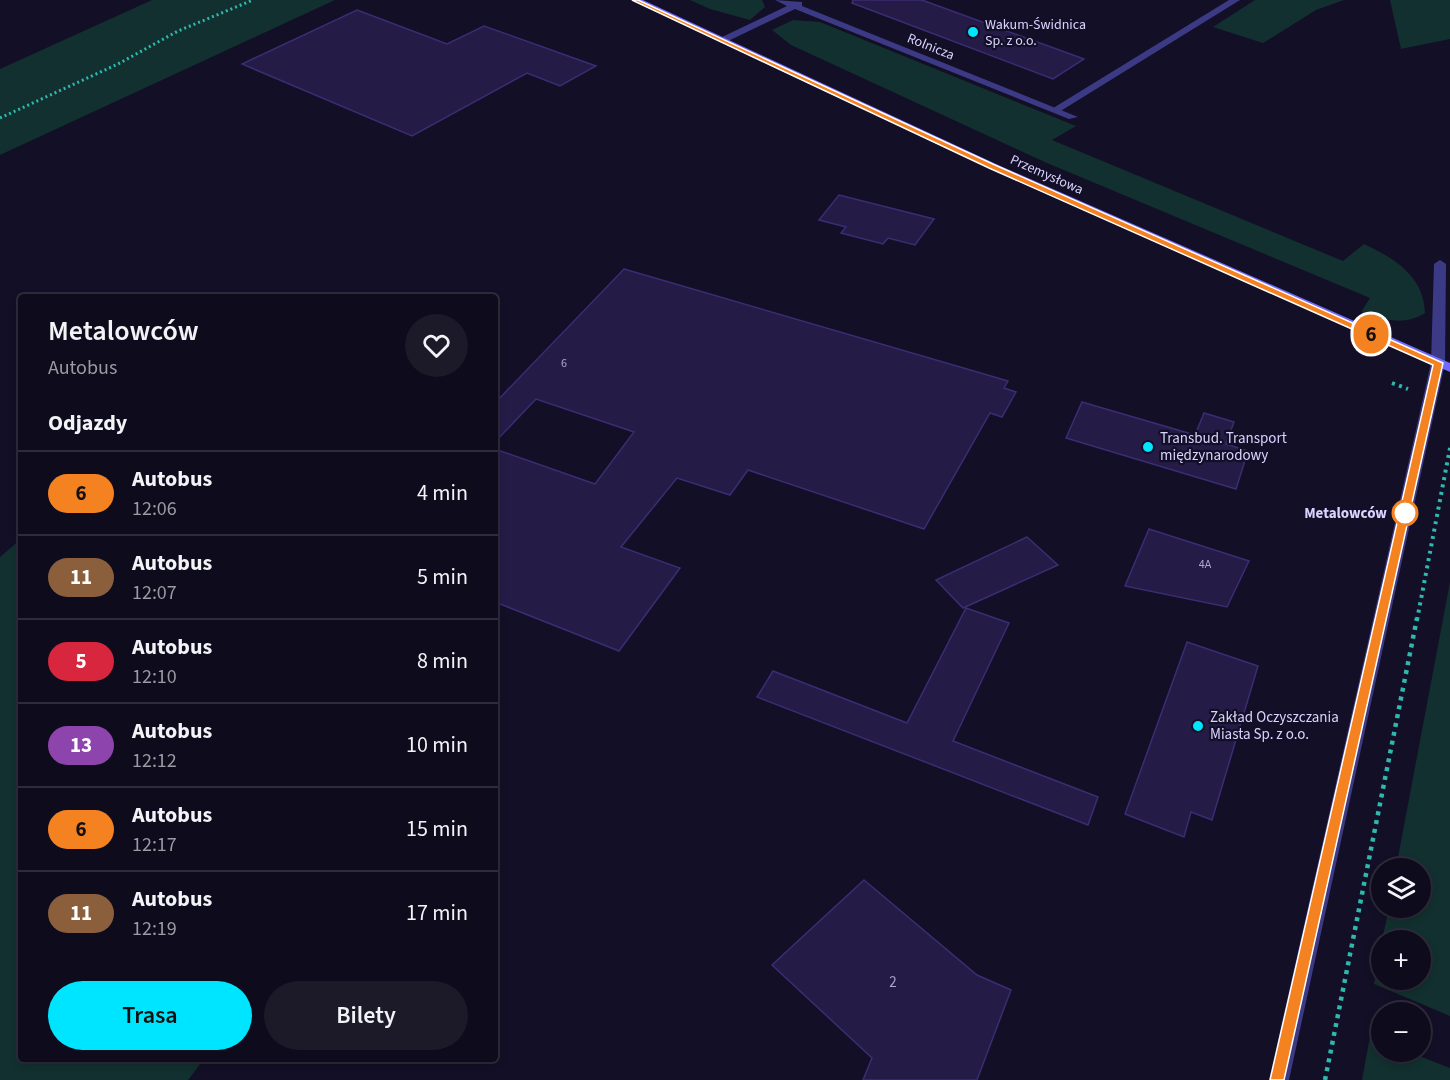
<!DOCTYPE html>
<html lang="pl">
<meta charset="utf-8">
<style>
body{margin:0;font-family:"Source Sans 3",sans-serif;background:#1c1929;color:#f1f3f6;height:100vh;display:flex;flex-direction:column;font-size:22px;white-space:nowrap}
*{box-sizing:border-box;margin:0}
p{font-size:20px;color:#9b9ba3}
.icon{flex:none;width:33px;height:33px;fill:none;stroke:currentColor;stroke-width:2;stroke-linecap:round;stroke-linejoin:round}
.map{position:relative;flex:1;overflow:hidden}
.side{position:absolute;left:18px;top:294px;width:480px;height:768px;display:flex;flex-direction:column;background:#0e0b1c;border-radius:6px;box-shadow:0 3px 9px #0003,0 0 0 2px #2e2b3b}
.side>*{flex:none}
.badge{padding:0 12px;border-radius:20px;font-size:21px;line-height:39px}
.fabs{position:absolute;left:1371px;top:858px;display:grid;gap:12px}
.fabs a{display:grid;place-items:center;width:60px;height:60px;border-radius:50%;background:#0e0b1c;box-shadow:0 3px 9px #0003,0 0 0 2px #2e2b3b;font-size:30px}
.map>.badge{position:absolute;translate:-50% -50%;box-shadow:0 0 0 3px #fff}
h2{padding:0 30px;font-size:22px;line-height:54px}
.round{display:grid;place-items:center;flex:none;width:63px;height:63px;border-radius:32px;background:#1c1929}
.headline{display:flex;align-items:center;justify-content:space-between;height:102px;padding:0 30px}
h1{font-size:28px;font-weight:600;line-height:45px}
.action{display:flex;gap:12px;margin-top:auto;padding:12px 30px}
.action a{flex:1;height:69px;border-radius:36px;background:#00e5ff;color:#111;font-size:24px;font-weight:600;line-height:69px;text-align:center}
.action a+a{background:#1c1929;color:#f1f3f6}
ul{padding:0;list-style:none}
li{display:flex;align-items:center;gap:18px;height:84px;padding:0 30px;border-top:2px solid #2e2b3b}
li div{flex:1}
li b{display:block;font-size:22px}
li em{font-style:normal}
li .badge{min-width:66px;font-weight:700;text-align:center}
.map>svg:first-child{display:block}
.green{fill:#12302f}
.building{fill:#241b47;stroke:#3b2d73;stroke-width:1.5}
.lines{fill:none;stroke-linecap:round;stroke-linejoin:round}
.path-far2{stroke:#2fb8b0;stroke-width:3;stroke-dasharray:2 3;stroke-linecap:butt}
.path-far1{stroke:#2fb8b0;stroke-width:4;stroke-dasharray:3 4.5;stroke-linecap:butt}
.path{stroke:#2fb8b0;stroke-width:4.5;stroke-dasharray:4 5;stroke-linecap:butt}
.service{fill:#3d3a85;fill-rule:evenodd}
.minor{fill:#3d3a85;fill-rule:evenodd}
.secondary{fill:#6f6bff;fill-rule:evenodd}
.line{fill:#f58220;stroke:#fff;stroke-width:1.5}
.poi-dot{fill:#00e5ff;stroke:#130f26;stroke-width:2}
.stop-dot{fill:#fff;stroke:#f58220;stroke-width:3}
.labels{text-anchor:middle;stroke-width:4.5;stroke-linejoin:round;paint-order:stroke}
.number-label{font-size:12px;fill:#aca6d1}
.far-poi-label{font-size:14px;fill:#d9d4ff;stroke:#130f26;text-anchor:start}
.far-street-label{font-size:14px;fill:#d9d4ff;stroke:#130f26}
.poi-label{font-size:15px;fill:#d9d4ff;stroke:#130f26;text-anchor:start}
.stop-label{font-size:15px;font-weight:bold;fill:#d9d4ff;stroke:#130f26;text-anchor:end}
.near-number-label{font-size:15px;fill:#aca6d1}
</style>
<div class="map">
<svg width="1450" height="1080" viewBox="0 0 1450 1080">
<rect width="100%" height="100%" fill="#130f26"/>
<g class="green">
<path d="M152 0H335L0 155V69Z"/>
<path d="M690 0H762L765 7 750 20 710 9Z"/>
<path d="M1255 0H1344L1316 10 1263 43 1213 27Z"/>
<path d="M1390 0H1450V39L1401 49Z"/>
<path d="M793 20 820 22 1076 126 1052 140 1343 261 1364 244C1394 258 1424 276 1425 313 1402 327 1385 319 1361 312L1370 298 1047 163 791 45 772 30Z"/>
<path d="M21 539V1059H204L188 1080H0V557Z"/>
<path d="M1450 582V1016L1374 984 1381 946 1382 980H1420V940H1382L1389 908H1420V868H1396Z"/>
<path d="M1370 1036 1381 1040 1382 1052H1409L1450 1068V1080H1362Z"/>
</g>
<g class="building">
<path d="M853 0H922L1084 59 1053 79 852 3Z"/>
<path d="M357 10 447 44 484 26 596 66 560 86 527 73 412 136 242 64Z"/>
<path d="M839 195 934 219 915 245 888 238 883 244 841 233 846 227 819 220Z"/>
<path d="M624 269 1008 381 1004 388 1016 392 1002 417 990 413 924 529 748 470 730 495 677 478 621 547 680 568 619 651 495 602V449L595 484 634 432 536 399 495 442V403Z"/>
<path d="M1082 402 1195 435 1204 413 1234 422 1226 444 1248 451 1236 489 1066 438Z"/>
<path d="M1149 529 1249 561 1227 607 1125 586Z"/>
<path d="M1027 537 1058 565 963 608 936 580Z"/>
<path d="M966 608 1009 623 953 741 1098 797 1088 825 757 697 773 671 907 723Z"/>
<path d="M1187 642 1258 666 1212 820 1191 812 1184 837 1125 814Z"/>
<path d="M864 880 977 975 1011 990 977 1080H863L872 1058 772 965Z"/>
</g>
<g class="lines">
<path class="path-far2" d="M0 118 118 64 178 31 253 0"/>
<g class="path-far1">
<path d="M1392 383 1408 389"/>
<path d="M1417 620 1450 448"/>
</g>
<path class="path" d="M1325 1080 1417 618"/>
<g class="service">
<path d="M1229 0H1240L1059 112 1050 110Z"/>
<path d="M1440 260 1446 264 1445 363 1438 367 1431 363 1434 264Z"/>
</g>
<g class="minor">
<path d="M775 0 802 2V6L1078 117 1069 119 795 9 726 42H720V38L787 6Z"/>
<path d="M1438 359 1445 363 1289 1080H1269L1431 363Z"/>
</g>
<path class="secondary" d="M631 0H643L996 164 1450 363V372L988 168Z"/>
</g>
<path class="line" d="M632 0H638L995 165 1443 363 1284 1080H1270L1433 365 989 168Z"/>
<g class="poi-dot">
<circle cx="973" cy="32" r="6"/>
<circle cx="1148" cy="447" r="6"/>
<circle cx="1198" cy="726" r="6"/>
</g>
<circle class="stop-dot" cx="1405" cy="513" r="12"/>
<g class="labels">
<g class="number-label">
<text x="564" y="367">6</text>
<text x="1205" y="568">4A</text>
</g>
<g class="far-poi-label">
<text x="985" y="29">Wakum-Świdnica<tspan x="985" dy="16">Sp. z o.o.</tspan></text>
</g>
<g class="far-street-label">
<text transform="translate(931 46) rotate(22)" y="5">Rolnicza</text>
<text transform="translate(1047 174) rotate(24)" y="5">Przemysłowa</text>
</g>
<g class="poi-label">
<text x="1160" y="443">Transbud. Transport<tspan x="1160" dy="17">międzynarodowy</tspan></text>
<text x="1210" y="722">Zakład Oczyszczania<tspan x="1210" dy="17">Miasta Sp. z o.o.</tspan></text>
</g>
<g class="stop-label">
<text x="1387" y="518">Metalowców</text>
</g>
<g class="near-number-label">
<text x="893" y="987">2</text>
</g>
</g>
</svg>
<div class="fabs">
<a><svg class="icon" aria-label="layers" viewBox="0 0 24 24"><path d="M12 4l9 5-9 5-9-5zM3 14l9 5 9-5"/></svg></a>
<a>+</a>
<a>−</a>
</div>
<b class="badge" style="left:1371px;top:334px;background:#f58220;color:#111">6</b>
<section class="side">
<div class="headline"><div><h1>Metalowców</h1><p>Autobus</p></div><a class="round"><svg class="icon" aria-label="heart" viewBox="0 0 24 24"><path d="M12 20l-8-8c-3-5 5-10 8-4 3-6 11-1 8 4z"/></svg></a></div>
<h2>Odjazdy</h2>
<ul>
<li><span class="badge" style="background:#f58220;color:#111">6</span><div><b>Autobus</b><p>12:06</p></div><em>4 min</em></li>
<li><span class="badge" style="background:#8b5e3c;color:#fff">11</span><div><b>Autobus</b><p>12:07</p></div><em>5 min</em></li>
<li><span class="badge" style="background:#d7263d;color:#fff">5</span><div><b>Autobus</b><p>12:10</p></div><em>8 min</em></li>
<li><span class="badge" style="background:#8e44ad;color:#fff">13</span><div><b>Autobus</b><p>12:12</p></div><em>10 min</em></li>
<li><span class="badge" style="background:#f58220;color:#111">6</span><div><b>Autobus</b><p>12:17</p></div><em>15 min</em></li>
<li><span class="badge" style="background:#8b5e3c;color:#fff">11</span><div><b>Autobus</b><p>12:19</p></div><em>17 min</em></li>
</ul>
<div class="action"><a>Trasa</a><a>Bilety</a></div>
</section>
</div>
